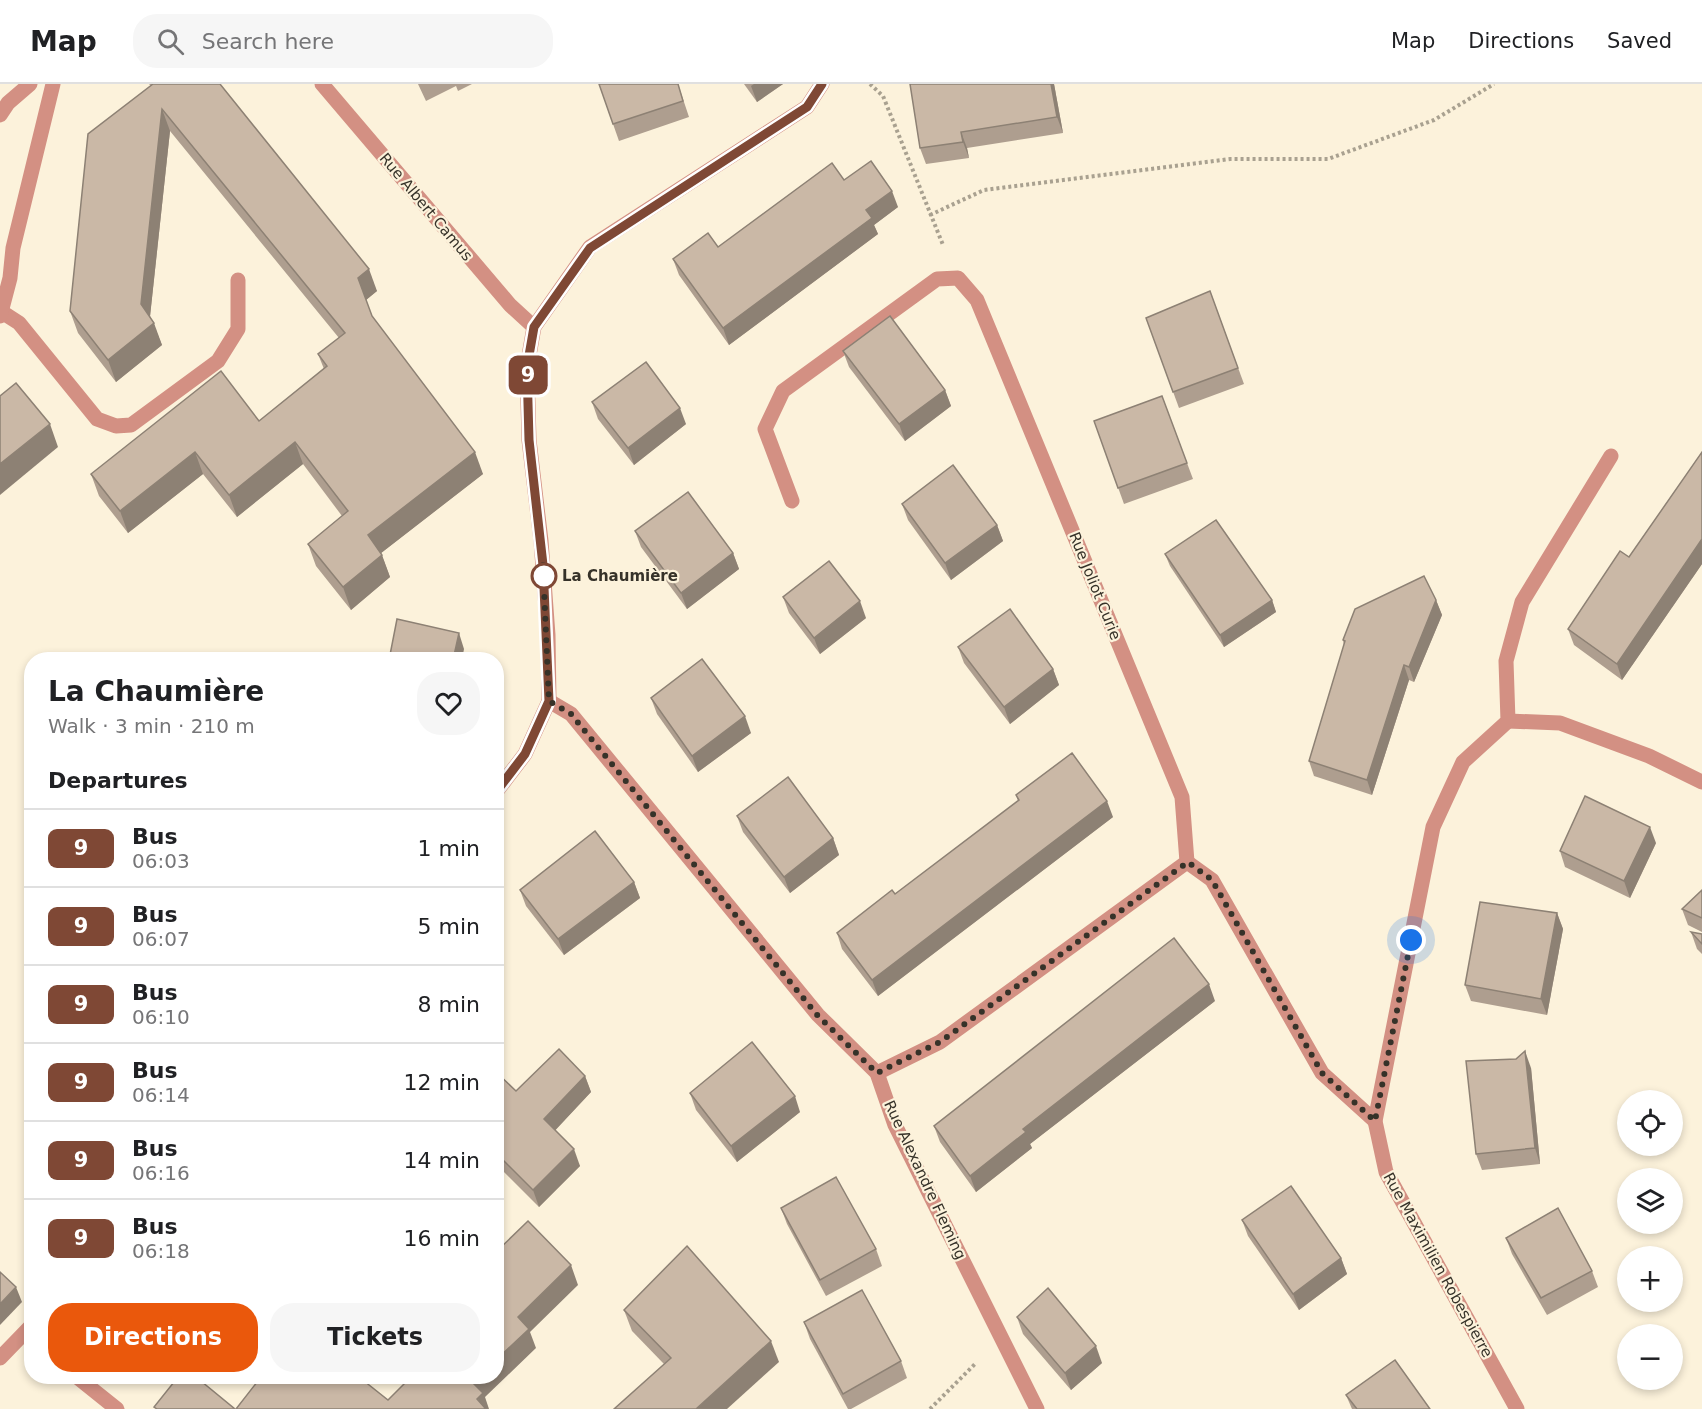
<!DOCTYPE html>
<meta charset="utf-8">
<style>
body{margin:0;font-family:"DejaVu Sans",sans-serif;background:#f6f6f6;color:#202124;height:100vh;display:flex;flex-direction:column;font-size:22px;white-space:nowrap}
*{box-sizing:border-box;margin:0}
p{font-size:20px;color:#757577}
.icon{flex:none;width:33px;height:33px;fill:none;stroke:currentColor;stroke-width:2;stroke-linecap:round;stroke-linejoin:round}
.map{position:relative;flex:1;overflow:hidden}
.sheet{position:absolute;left:24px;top:568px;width:480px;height:732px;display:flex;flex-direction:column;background:#fff;border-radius:24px;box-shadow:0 3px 9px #0003}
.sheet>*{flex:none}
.badge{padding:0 12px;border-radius:9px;font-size:21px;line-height:39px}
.fabs{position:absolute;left:1617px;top:1006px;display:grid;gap:12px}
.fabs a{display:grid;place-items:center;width:66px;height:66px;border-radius:50%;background:#fff;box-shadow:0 3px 9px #0003;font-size:30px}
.you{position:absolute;width:30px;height:30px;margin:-15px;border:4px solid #fff;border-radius:50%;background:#1a73e8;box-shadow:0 0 0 9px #1a73e833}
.map>.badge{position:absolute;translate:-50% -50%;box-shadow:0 0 0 3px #fff}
h2{padding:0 24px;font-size:22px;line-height:54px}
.round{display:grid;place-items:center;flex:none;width:63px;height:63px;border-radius:24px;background:#f6f6f6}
.overview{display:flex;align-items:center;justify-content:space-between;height:102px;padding:0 24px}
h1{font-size:28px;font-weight:600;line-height:45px}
.cta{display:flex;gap:12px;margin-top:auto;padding:12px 24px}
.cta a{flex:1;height:69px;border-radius:24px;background:#ea580c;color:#fff;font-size:24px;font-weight:600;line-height:69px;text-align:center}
.cta a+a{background:#f6f6f6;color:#202124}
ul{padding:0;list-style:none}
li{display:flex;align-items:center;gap:18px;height:78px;padding:0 24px;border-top:2px solid #e0e0e0}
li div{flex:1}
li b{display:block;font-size:22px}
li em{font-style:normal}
li .badge{min-width:66px;font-weight:700;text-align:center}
header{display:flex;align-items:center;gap:36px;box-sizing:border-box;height:84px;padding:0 30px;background:#fff;border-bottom:2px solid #e0e0e0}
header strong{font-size:28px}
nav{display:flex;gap:33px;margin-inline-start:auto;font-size:21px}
.search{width:420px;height:54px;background:#f6f6f6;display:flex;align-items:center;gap:15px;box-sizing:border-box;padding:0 21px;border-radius:24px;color:#757577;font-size:22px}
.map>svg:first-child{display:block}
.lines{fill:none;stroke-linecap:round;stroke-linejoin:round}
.path{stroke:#a9a190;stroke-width:4;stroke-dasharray:3 3;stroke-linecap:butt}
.lane{stroke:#d39083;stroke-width:15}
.street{stroke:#d39083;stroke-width:15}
.wall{fill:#ae9e8f}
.shaded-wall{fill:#8d8174}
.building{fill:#cab8a6;stroke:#8d8174;stroke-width:1.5}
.line-casing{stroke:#fff;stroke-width:14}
.line{stroke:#7f4835;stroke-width:9}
.walk{stroke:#363229;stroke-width:6;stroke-dasharray:0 10.8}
.stop-dot{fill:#fff;stroke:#7f4835;stroke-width:3}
.labels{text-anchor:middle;stroke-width:4.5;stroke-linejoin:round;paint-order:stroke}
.street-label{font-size:15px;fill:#363229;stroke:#fcf2db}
.stop-label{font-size:15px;font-weight:bold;fill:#363229;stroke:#fcf2db;text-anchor:start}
</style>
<header>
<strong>Map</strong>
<div class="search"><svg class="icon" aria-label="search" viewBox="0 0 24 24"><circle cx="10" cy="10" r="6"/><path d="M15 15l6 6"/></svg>Search here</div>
<nav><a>Map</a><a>Directions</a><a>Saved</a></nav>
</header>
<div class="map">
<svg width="1702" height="1325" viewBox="0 0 1702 1325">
<rect width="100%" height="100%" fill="#fcf2db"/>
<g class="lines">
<g class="path">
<path d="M870 0 883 12 943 161"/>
<path d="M930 131 984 106 1230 75H1328L1434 36 1494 0"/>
<path d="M930 1325 976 1279"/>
</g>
<path class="lane" d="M2 228 19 239 97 335 116 342 131 341 218 277 238 245V196"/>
<g class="street">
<path d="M322 0 510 221 534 243"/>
<path d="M0 31 8 19 30 0"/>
<path d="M0 232 10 194 13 164 53 0"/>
<path d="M792 417 765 345 783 307 937 195 958 194 977 216 1182 713 1187 778 940 958 877 989"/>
<path d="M549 617 571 630 818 931 877 989 895 1041 1037 1325"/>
<path d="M1508 637 1560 639 1649 672 1702 698"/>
<path d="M496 708 525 670 549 617 548 551 541 457 529 356 527 283 534 243 590 163 807 23 822 0"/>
<path d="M1187 778 1212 796 1322 989 1375 1037"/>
<path d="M0 1274 32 1241"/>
<path d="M77 1293 117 1325"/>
<path d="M1517 1325 1386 1088 1375 1037 1433 743 1463 678 1508 637 1506 577 1522 518 1611 372"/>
</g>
</g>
<g class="wall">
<path d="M149 0H220L377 207 366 216 372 233 483 390 381 469 390 493 351 526 316 482 308 460 342 432 303 380 237 433 203 390 128 449 99 412 91 390 259 337 324 285 318 270 339 254 170 47 150 232 162 261 116 298 78 249 70 227 151 2Z"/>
<path d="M418 0H472L458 7 456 2 426 17Z"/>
<path d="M599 0H678L689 33 619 57Z"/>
<path d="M744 0H783L757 18Z"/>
<path d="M910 0H1054L1063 49 967 64 969 74 926 80 920 64Z"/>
<path d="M844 96 898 123 874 141 878 150 729 261 679 191 673 175 718 163Z"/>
<path d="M1210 207 1244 300 1179 324 1146 234Z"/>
<path d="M843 267 945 306 951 322 905 357 849 283Z"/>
<path d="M1162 312 1193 395 1124 420 1094 337Z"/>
<path d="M592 318 686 340 634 381 598 335Z"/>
<path d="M1702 368V480L1622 596 1574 561 1568 545 1629 473Z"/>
<path d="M902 420 997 441 1003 457 951 496 908 436Z"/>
<path d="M635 447 733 469 739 485 687 525 641 463Z"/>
<path d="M1165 470 1272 516 1276 528 1224 563 1170 482Z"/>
<path d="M783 513 866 534 820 570 789 529Z"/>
<path d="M1436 516 1442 531 1414 598 1409 596 1372 711 1314 692 1309 677 1344 561 1343 556Z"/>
<path d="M958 563 1053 585 1059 601 1010 640 964 579Z"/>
<path d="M651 614 751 649 698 688 657 630Z"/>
<path d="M1016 711 1113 733 878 912 842 865 837 849 895 810 1018 717Z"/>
<path d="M737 732 833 754 839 771 790 809 743 748Z"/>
<path d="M1656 759 1630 814 1565 783 1560 767Z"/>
<path d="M634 798 640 814 564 871 526 822 520 806Z"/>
<path d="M1702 806V848L1688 841 1682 825Z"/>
<path d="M1557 829 1563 845 1547 931 1471 917 1465 901Z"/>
<path d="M1691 848 1702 850V870L1697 865Z"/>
<path d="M1215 917 1030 1060 1032 1064 976 1108 940 1058 934 1042Z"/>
<path d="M1531 984 1540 1080 1482 1086 1476 1070Z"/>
<path d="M496 988 516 1007 585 992 591 1008 555 1046 580 1082 539 1123 496 1080Z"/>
<path d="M690 1009 800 1028 737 1078 696 1026Z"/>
<path d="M781 1124 876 1165 882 1182 826 1212 787 1140Z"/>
<path d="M1242 1136 1341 1174 1347 1190 1299 1226 1248 1152Z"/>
<path d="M1506 1154 1592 1187 1598 1203 1547 1231 1512 1170Z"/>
<path d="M624 1226 779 1278 664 1280 632 1247Z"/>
<path d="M1017 1233 1102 1279 1071 1306 1023 1250Z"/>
<path d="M804 1238 901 1277 907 1294 851 1325H848L810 1255Z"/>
<path d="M1346 1311 1430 1325H1352Z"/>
</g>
<g class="shaded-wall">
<path d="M754 0H783L757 18 751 2Z"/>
<path d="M1051 0H1054L1063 49 1057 33Z"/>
<path d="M162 25 170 47 149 242 141 220Z"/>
<path d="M961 48 967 64 969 74 963 58Z"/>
<path d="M892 107 898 123 874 141 878 150 729 261 723 244 866 126Z"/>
<path d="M369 185 377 207 366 216 358 194Z"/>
<path d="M154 239 162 261 116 298 108 276Z"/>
<path d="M945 306 951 322 905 357 899 340Z"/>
<path d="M680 324 686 340 634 381 628 364Z"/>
<path d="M50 340 58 363 0 411V380Z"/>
<path d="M295 358 303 380 237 433 229 411Z"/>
<path d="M195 368 203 390 128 449 120 427Z"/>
<path d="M475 368 483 390 376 473 368 451Z"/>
<path d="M997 441 1003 457 951 496 945 479Z"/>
<path d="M1702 455V480L1622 596 1617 580Z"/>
<path d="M733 469 739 485 687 525 681 509Z"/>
<path d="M382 471 390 493 351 526 343 503Z"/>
<path d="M1272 516 1276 528 1224 563 1220 551Z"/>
<path d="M1436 516 1442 531 1414 598 1409 583Z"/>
<path d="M860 517 866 534 820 570 814 554Z"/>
<path d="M459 549 464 565 462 576H453Z"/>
<path d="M1404 581 1409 596 1372 711 1367 696Z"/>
<path d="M1053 585 1059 601 1010 640 1004 623Z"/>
<path d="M745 632 751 649 698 688 692 672Z"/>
<path d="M1107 717 1113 733 878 912 872 896Z"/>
<path d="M1650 743 1656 759 1630 814 1624 797Z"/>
<path d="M833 754 839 771 790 809 784 793Z"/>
<path d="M634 798 640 814 564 871 558 855Z"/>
<path d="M1557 829 1563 845 1547 931 1541 915Z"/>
<path d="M1209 900 1215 917 1030 1060 1032 1064 976 1108 970 1092 1023 1045Z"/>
<path d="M1525 967 1531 984 1540 1080 1535 1064Z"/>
<path d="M585 992 591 1008 550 1052 544 1035Z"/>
<path d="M795 1012 800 1028 737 1078 731 1062Z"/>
<path d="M574 1065 580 1082 539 1123 533 1106Z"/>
<path d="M1341 1174 1347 1190 1299 1226 1293 1210Z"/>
<path d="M571 1181 578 1201 530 1248 536 1264 485 1313 489 1325H481L473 1299 479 1293H496V1276L518 1233Z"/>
<path d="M16 1203 22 1218 0 1241V1220Z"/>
<path d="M771 1257 779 1278 727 1325H696Z"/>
<path d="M1096 1262 1102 1279 1071 1306 1065 1289Z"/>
</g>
<g class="building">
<path d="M153 0H220L369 185 358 194 372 232 475 368 368 451 382 471 343 503 308 460 348 427 295 358 229 411 195 368 120 427 91 390 221 287 259 337 327 282 318 270 345 249 162 25 141 220 154 239 108 276 70 227 88 50Z"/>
<path d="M599 0H678L683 17 613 40Z"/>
<path d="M910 0H1051L1057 33 961 48 963 58 920 64Z"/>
<path d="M871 77 892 107 866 126 872 134 723 244 673 175 708 149 718 163 832 79 844 96Z"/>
<path d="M1210 207 1238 284 1173 308 1146 234Z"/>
<path d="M890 232 945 306 899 340 843 267Z"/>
<path d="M646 278 680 324 628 364 592 318Z"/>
<path d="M16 299 50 340 0 380V312Z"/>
<path d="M1162 312 1187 379 1118 404 1094 337Z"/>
<path d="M1702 368V455L1617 580 1568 545 1620 467 1629 473Z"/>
<path d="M953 381 997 441 945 479 902 420Z"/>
<path d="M688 408 733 469 681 509 635 447Z"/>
<path d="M1216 436 1272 516 1220 551 1165 470Z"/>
<path d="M829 477 860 517 814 554 783 513Z"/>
<path d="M1424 492 1436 516 1409 583 1404 581 1367 696 1309 677 1345 557 1343 556 1355 525Z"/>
<path d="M1010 525 1053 585 1004 623 958 563Z"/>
<path d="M397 535 459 549 453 576H389Z"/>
<path d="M702 575 745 632 692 672 651 614Z"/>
<path d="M1072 669 1107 717 872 896 837 849 892 806 895 810 1019 716 1016 711Z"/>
<path d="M788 693 833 754 784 793 737 732Z"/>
<path d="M1585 712 1650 743 1624 797 1560 767Z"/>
<path d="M595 747 634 798 558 855 520 806Z"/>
<path d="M1702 806V834L1682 825Z"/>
<path d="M1480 818 1557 829 1541 915 1465 901Z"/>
<path d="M1691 848 1702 850V860Z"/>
<path d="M1174 854 1209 900 1023 1045 1026 1048 970 1092 934 1042Z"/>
<path d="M752 958 795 1012 731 1062 690 1009Z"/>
<path d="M559 965 585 992 544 1035 574 1065 533 1106 496 1069V988L516 1007Z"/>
<path d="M1525 967 1535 1064 1476 1070 1466 977 1516 975Z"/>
<path d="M836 1093 876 1165 820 1196 781 1124Z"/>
<path d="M1291 1102 1341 1174 1293 1210 1242 1136Z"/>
<path d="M1558 1124 1592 1187 1541 1214 1506 1154Z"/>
<path d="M528 1137 571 1181 518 1233 529 1245 496 1276V1168Z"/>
<path d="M687 1162 771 1257 696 1325H614L671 1274 624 1226Z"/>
<path d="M0 1188 16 1203 0 1220Z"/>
<path d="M1048 1204 1096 1262 1065 1289 1017 1233Z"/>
<path d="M862 1206 901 1277 843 1310 804 1238Z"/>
<path d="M1395 1276 1430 1325H1357L1346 1311Z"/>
<path d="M178 1293H196L235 1325H157L154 1323Z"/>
<path d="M261 1293H359L388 1316 411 1293H479L473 1299 483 1309 477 1315 485 1324 484 1325H236Z"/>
</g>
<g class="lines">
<defs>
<path id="line" d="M496 708 525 670 549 617 543 481 529 356 527 283 534 243 590 164 807 23 822 0"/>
</defs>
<use href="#line" class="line-casing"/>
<use href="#line" class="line"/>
<path class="walk" d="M544 492 543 481 549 617 571 630 818 932 877 989 940 958 1188 778 1212 796 1322 989 1375 1037 1411 856"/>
</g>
<circle class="stop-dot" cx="544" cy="492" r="12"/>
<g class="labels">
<g class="street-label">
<text transform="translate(426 123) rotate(50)" y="5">Rue Albert Camus</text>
<text transform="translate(1095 502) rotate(68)" y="5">Rue Joliot Curie</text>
<text transform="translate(925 1096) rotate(65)" y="5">Rue Alexandre Fleming</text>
<text transform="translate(1438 1181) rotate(61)" y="5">Rue Maximilien Robespierre</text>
</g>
<g class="stop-label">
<text x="562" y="497">La Chaumière</text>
</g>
</g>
</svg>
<div class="fabs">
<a><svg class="icon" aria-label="locate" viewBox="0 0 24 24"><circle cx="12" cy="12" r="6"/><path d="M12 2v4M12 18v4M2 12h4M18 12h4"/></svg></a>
<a><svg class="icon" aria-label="layers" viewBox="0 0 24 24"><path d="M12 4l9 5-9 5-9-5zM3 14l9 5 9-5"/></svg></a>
<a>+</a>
<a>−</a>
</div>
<div class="you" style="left:1411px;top:856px"></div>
<b class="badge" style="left:528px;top:291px;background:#7f4835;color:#fff">9</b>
<section class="sheet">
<div class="overview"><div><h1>La Chaumière</h1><p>Walk · 3 min · 210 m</p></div><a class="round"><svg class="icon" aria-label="heart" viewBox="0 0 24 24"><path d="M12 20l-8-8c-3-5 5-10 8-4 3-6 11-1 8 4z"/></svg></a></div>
<h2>Departures</h2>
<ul>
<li><span class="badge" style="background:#7f4835;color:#fff">9</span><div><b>Bus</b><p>06:03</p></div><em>1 min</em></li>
<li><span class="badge" style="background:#7f4835;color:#fff">9</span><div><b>Bus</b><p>06:07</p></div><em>5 min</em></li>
<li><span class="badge" style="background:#7f4835;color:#fff">9</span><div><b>Bus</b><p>06:10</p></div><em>8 min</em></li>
<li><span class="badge" style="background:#7f4835;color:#fff">9</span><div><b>Bus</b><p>06:14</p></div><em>12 min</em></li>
<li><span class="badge" style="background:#7f4835;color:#fff">9</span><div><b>Bus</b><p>06:16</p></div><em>14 min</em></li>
<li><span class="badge" style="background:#7f4835;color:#fff">9</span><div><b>Bus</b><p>06:18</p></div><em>16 min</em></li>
</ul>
<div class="cta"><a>Directions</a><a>Tickets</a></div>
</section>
</div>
